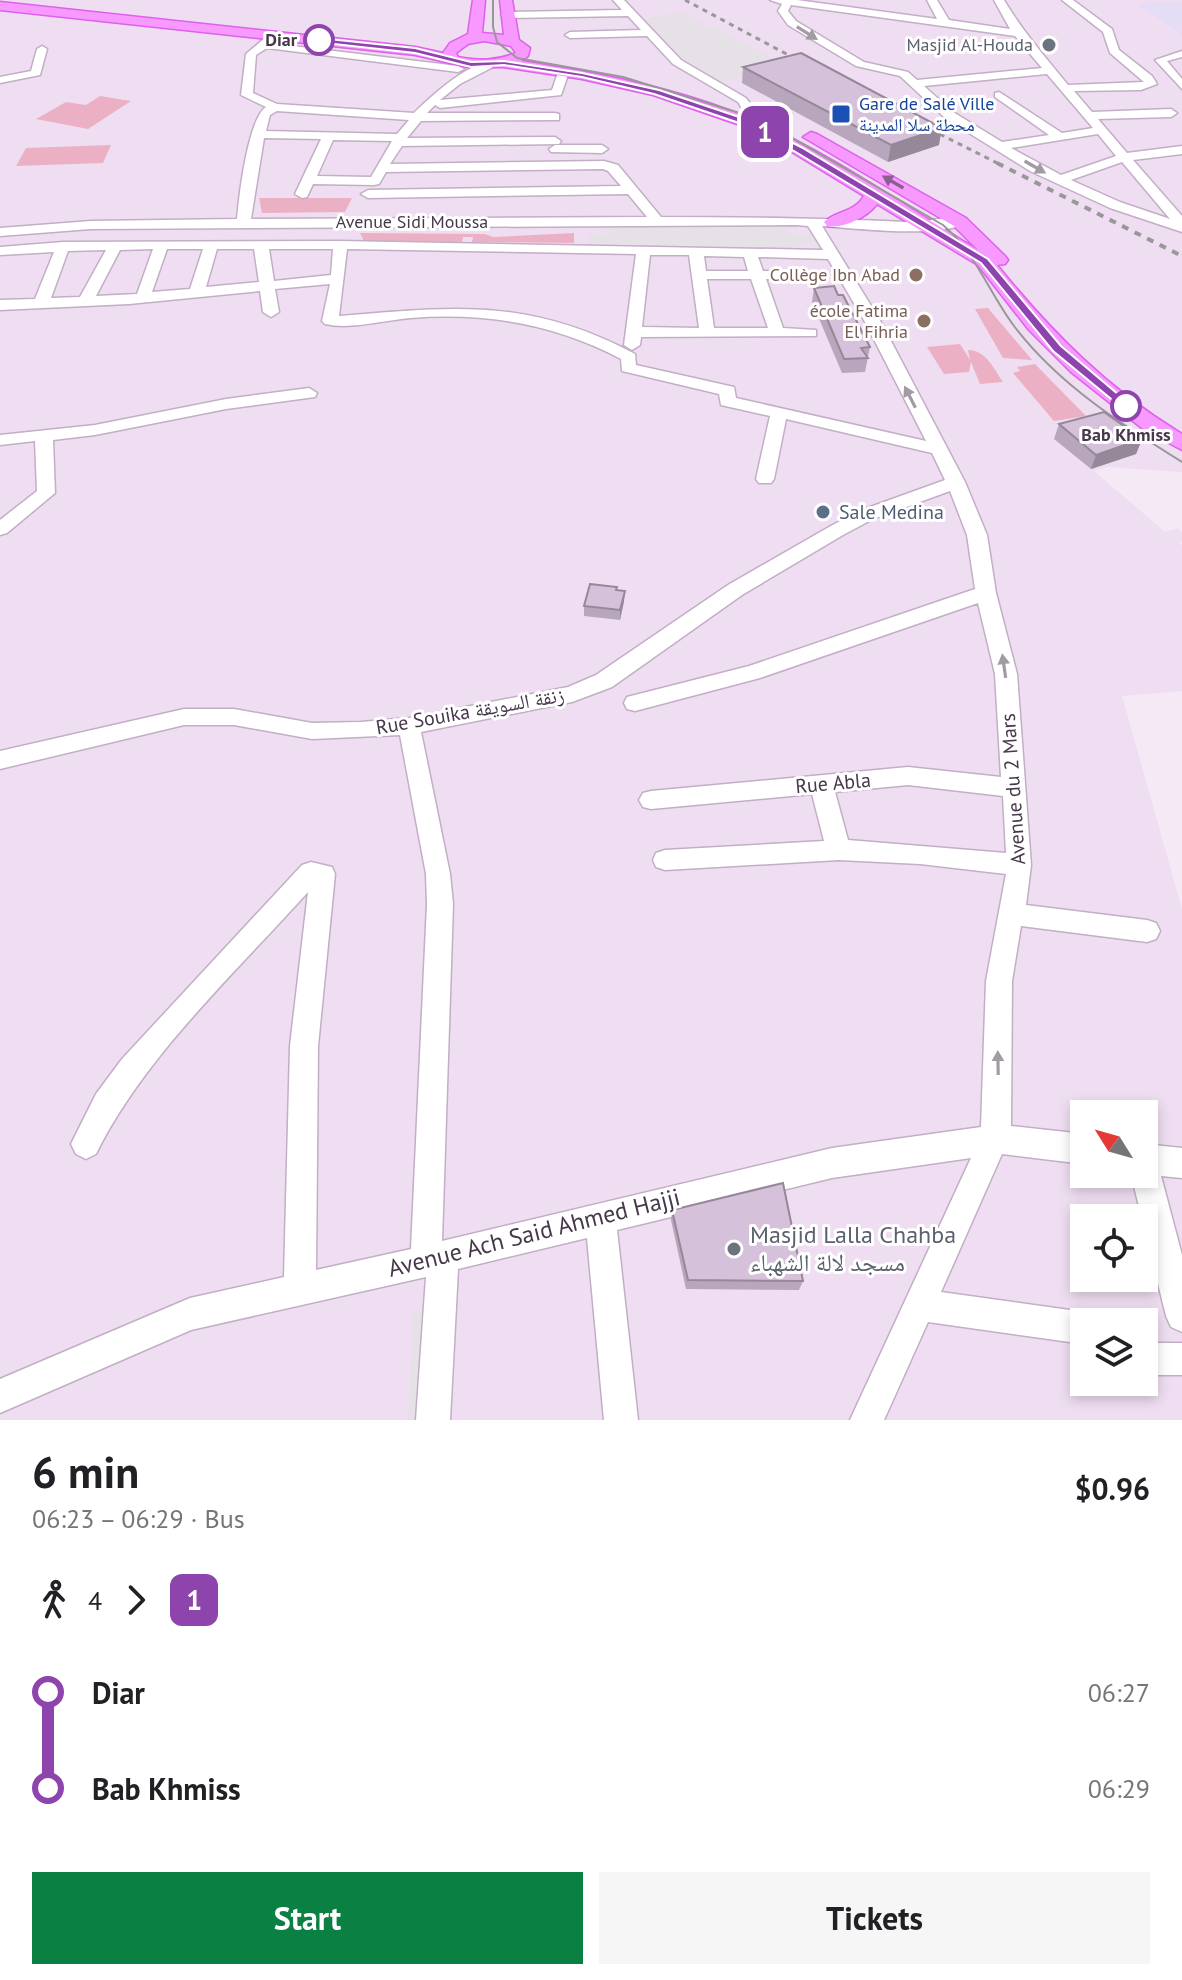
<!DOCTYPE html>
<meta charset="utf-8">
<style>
body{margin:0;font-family:"PT Sans","Noto Naskh Arabic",sans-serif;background:#f6f6f6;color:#202124;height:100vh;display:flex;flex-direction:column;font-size:30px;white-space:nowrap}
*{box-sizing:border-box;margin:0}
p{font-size:26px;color:#757577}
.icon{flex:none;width:44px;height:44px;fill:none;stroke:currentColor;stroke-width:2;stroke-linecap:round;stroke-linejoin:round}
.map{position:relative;height:1420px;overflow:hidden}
.side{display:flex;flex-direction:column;background:#fff;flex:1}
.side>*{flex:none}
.badge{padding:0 16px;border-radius:12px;font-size:28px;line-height:52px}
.needle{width:52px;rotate:307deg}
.buttons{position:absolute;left:1070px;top:1100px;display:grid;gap:16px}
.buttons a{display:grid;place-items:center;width:88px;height:88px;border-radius:0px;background:#fff;box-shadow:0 4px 12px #0003;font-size:40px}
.map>.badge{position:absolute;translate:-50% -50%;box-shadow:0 0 0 4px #fff}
.legs{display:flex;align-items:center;gap:12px;height:88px;padding:0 32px;font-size:26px}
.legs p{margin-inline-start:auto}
.headline{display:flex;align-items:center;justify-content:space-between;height:136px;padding:0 32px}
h1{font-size:44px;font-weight:700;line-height:60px}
.button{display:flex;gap:16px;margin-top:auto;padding:16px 32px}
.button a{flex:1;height:92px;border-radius:0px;background:#0b8043;color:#fff;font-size:32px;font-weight:700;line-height:92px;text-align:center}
.button a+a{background:#f6f6f6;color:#202124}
ul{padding:0 32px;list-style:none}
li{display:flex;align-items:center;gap:28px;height:96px;font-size:30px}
li i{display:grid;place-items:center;width:12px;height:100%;margin:0 10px;background:currentColor}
li i::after{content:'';width:20px;height:20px;margin:-10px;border:6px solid;border-radius:50%;background:#fff}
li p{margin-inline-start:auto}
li:first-child i{background:linear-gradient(#0000 50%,currentColor 0)}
li:last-child i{background:linear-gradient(currentColor 50%,#0000 0)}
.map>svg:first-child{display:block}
.residential{fill:#efdef1;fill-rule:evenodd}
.medical{fill:#e5dcf6}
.green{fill:#ecb0c4}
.parking{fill:#e6e1e7}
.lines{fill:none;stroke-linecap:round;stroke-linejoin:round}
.minor-casing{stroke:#c2aec5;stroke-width:3}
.major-casing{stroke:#de61eb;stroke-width:3}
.minor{fill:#fff;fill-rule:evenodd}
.major{fill:#f799ff;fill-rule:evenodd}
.tram{stroke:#989898;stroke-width:2}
.rail-far1{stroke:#989898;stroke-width:3;stroke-dasharray:5 5;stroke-linecap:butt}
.rail{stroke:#989898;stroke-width:4;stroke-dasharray:7 7;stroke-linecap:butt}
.wall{fill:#b8a6bc}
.shaded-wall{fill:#968799}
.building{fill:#d6c1db;stroke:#968799;stroke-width:2}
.oneway{fill:#a29ba4}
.oneway2{fill:#8d5e92}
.line-1{fill:#8e44ad;stroke:#fff;stroke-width:2}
.stop-1-dot{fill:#fff;stroke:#8e44ad;stroke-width:4}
.worship-dot{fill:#6b7280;stroke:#fff;stroke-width:3}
.transit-dot{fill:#1a4fb4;stroke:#fff;stroke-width:3}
.education-dot{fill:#8d6e63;stroke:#fff;stroke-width:3}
.service-dot{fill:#5c6f8a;stroke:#fff;stroke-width:3}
.labels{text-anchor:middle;stroke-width:6;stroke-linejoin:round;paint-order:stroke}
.far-stop-label{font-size:18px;font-weight:bold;fill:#46374a;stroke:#fff;text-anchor:end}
.far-worship-label{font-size:18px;fill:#5b616d;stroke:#fff;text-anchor:end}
.far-transit-label{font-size:18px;fill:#164399;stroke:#fff;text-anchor:start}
.far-street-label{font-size:18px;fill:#46374a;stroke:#fff}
.far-education-label{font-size:18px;fill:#785e54;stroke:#fff;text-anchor:end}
.service-label{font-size:20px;fill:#4e5e75;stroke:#fff;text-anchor:start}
.street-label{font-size:20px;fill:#46374a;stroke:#fff}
.near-street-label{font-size:24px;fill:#46374a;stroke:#fff}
.near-worship-label{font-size:24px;fill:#5b616d;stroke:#fff;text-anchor:start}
</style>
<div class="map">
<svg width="1182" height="1420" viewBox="0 0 1182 1420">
<rect width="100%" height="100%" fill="#f4e9f5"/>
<path class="residential" d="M0 0H1182V472L1107 467 1094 471 1165 532 1178 528 1182 532V541L1179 543 1182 545V691L1122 696 1182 909V1420H0ZM1084 1114H1144V1174H1084ZM1084 1218H1144V1278H1084ZM1084 1322H1144V1382H1084Z"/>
<path class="medical" d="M1182 1V35L1138 4Z"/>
<g class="green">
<path d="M100 96 131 101 88 129 36 119 66 102 86 105Z"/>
<path d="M111 145 103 163 16 166 26 148Z"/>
<path d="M259 198H352L345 212 262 213Z"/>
<path d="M360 233 485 234 493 237 574 233V243L472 242 473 237H463L462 242 364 241Z"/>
<path d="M988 308 1032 360 1003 358 975 309Z"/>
<path d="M960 344 970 360 968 350C986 350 994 369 1003 382L980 384 971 362 969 372 944 374 927 347Z"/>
<path d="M1035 364 1086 416 1054 421 1013 373 1020 371 1017 367Z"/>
</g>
<g class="parking">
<path d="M681 12 788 65 723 82 683 59 645 19Z"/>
<path d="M786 226 788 233 807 234 815 242 801 243 800 248 588 243 589 234H607V227Z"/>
<path d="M413 1311H422L418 1420H408Z"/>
</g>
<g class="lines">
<defs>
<g id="minor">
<path d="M613 0H624L681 60 746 98 754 109 752 112H744L738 102 673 64 647 36 570 38 565 35 570 32 641 30 628 16 506 18 501 15 506 12 622 10Z"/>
<path d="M770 0H797L937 19 927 0H937L949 20 1010 29 994 0H1004C1023 32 1047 59 1068 85L1144 82 1110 53 1103 32 1062 0H1073L1112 29 1119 50 1152 76 1157 84 1141 90 1074 91 1092 112 1171 109 1177 113 1171 117 1098 119 1127 153 1182 146V154L1133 160 1182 216V232L1110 208 1030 171 945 118 900 76 856 66 788 25 778 11 782 4ZM791 5 1015 36 1042 68 917 80 908 72 864 62 796 21 788 11ZM1047 74 1093 128 1062 133 999 92 995 93V97L1049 135 1002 142 953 112 924 86ZM1098 134 1116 156 1061 175 1011 148ZM1122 162 1170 219 1120 202 1071 180Z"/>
<path d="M272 32 277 35 273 42 276 44 458 66 464 69 458 72 267 48 256 55 253 93 277 104 414 113C428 99 477 53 497 65L460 84 440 100 552 90 559 70 569 72 561 95 440 108 435 105 427 113H555L559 114V120L421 121 407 138 555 137 561 141 559 144 402 146 390 164 604 161 618 165 661 217C744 217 825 218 907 222 923 223 955 213 967 222 945 239 853 228 822 226L881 322 965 482 987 535 996 593 1017 674 1031 865 1026 905 1147 920 1156 923 1160 931 1156 939 1147 942 1021 926 1012 981 1011 1126 1084 1134V1164L1002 1154 941 1292 1084 1312 1095 1317 1098 1322H1084V1344L928 1322 884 1420H850L971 1158 832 1178 617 1230 638 1420H604L587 1238 458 1269 450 1420H416L426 1277 191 1330 0 1413V1379L190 1298 284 1277 290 1046 308 892C236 972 143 1058 96 1154L86 1159 76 1154 71 1144 96 1094 122 1059 302 865 311 862 332 867 335 874 318 1046 316 1270 411 1249 427 904 426 874 400 735 312 739 234 725H184L0 769V751L184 709H234L312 723 361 722 409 718 568 687 596 675 728 585 829 527 859 511 945 480 932 453 786 419 774 479 771 483H759L756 479 770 416 721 405 719 394 622 371 621 359C555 324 484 312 411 318 384 320 351 330 325 324L322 321 330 284 275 289 279 312 271 317 263 312 260 291 129 304 0 310V300L35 299 54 252 0 255V247L63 242 340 241 823 250 808 226 796 225 91 229 0 236V228L91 221 237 219C239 196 248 119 266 107L241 95 246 54ZM277 111 409 120 397 134 266 131 270 115ZM264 138 321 139 295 194 302 198 307 197 313 184 374 185 379 184 386 172 603 169 608 171 621 186 368 190 361 194 368 198 628 194 647 217 251 219ZM333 140 392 141 371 177 317 176ZM153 249 137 294 96 296 120 250ZM167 249H203L190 289 152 292ZM217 249H254L259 282 206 287ZM269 249H333L331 275 274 281ZM347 249 636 254 624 345 632 350 640 345 641 337 816 336V330L783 328 766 279H781L788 275 781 271H763L758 257 828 259 865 322 926 441 736 398 734 387 636 365 635 354C528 297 453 307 339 316ZM106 250 80 297 51 298 68 251ZM650 255H689L699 328 642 327ZM704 256 744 257 748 271H706ZM707 279H751L768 328H714ZM950 491 967 535 975 589 749 666 627 697 624 703 627 709 635 711 760 678 978 603 995 674 1001 777 908 767 651 791 643 793 639 800 643 807 651 809 812 794 824 841 665 850 656 853 653 860 656 867 665 870 839 860 920 864 1006 874 986 981 981 1127 832 1148 442 1241 453 904 450 874 421 732 572 702 612 687 742 595 843 535 873 519ZM908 785 1003 796 1006 853 848 840 835 792Z"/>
<path d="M42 46 47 49 40 75 0 83V77L31 71 37 49Z"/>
<path d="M1182 51V57L1167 61 1182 79V89L1155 60Z"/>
<path d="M555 145H602L608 149 602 153 551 152 549 149Z"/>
<path d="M309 388 317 393 315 397 226 409 95 435 53 440 55 493 7 533 0 535V520L37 491 35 441 0 445V435L95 425 226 399Z"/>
<path d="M1144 1144 1182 1148V1178L1161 1176 1182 1255V1332L1171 1327 1166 1316 1131 1174H1144Z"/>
<rect x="1144" y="1343" width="38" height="32"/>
</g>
<path id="major" d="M473 0H485L482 33 504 35 500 0H512L519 40 530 48 528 56 521 61C598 73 678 88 751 119 830 153 904 206 978 250L954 226 803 137 811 132 817 134 966 218 1005 256 1008 260 1005 264 997 265C1052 333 1107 388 1182 434V450L1143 429 1071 372 1029 330 978 265 877 204C867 217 844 229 827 226L824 222C836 211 855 212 864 196L792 152 740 125 653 95 582 79 503 67H467L415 55 0 10V2L415 47 443 53 450 43 468 34ZM484 41 511 46 516 53C496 61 480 61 458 57L456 53 468 44Z"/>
</defs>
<use href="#minor" class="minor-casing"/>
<use href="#major" class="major-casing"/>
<use href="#minor" class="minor"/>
<use href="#major" class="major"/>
<path class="tram" d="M493 0V27L497 42 517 58 623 77 759 119 943 225C976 253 989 293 1014 326 1058 384 1121 424 1182 462"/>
<g class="rail-far1">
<path d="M685 0 809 66"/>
<path d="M922 125 1001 165"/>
</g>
<path class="rail" d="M997 163 1182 256"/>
</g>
<g class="wall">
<path d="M743 67 939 145 888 162 742 83Z"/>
<path d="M814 288 838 295 870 347 865 372 842 373 812 302Z"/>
<path d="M1059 424 1142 439 1136 454 1091 469 1054 439Z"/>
<path d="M617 590 624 601 620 620 584 616V606Z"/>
<path d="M672 1210 803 1281 799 1290 686 1289 671 1220Z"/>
</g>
<g class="shaded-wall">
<path d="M942 128 939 145 888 162 891 145Z"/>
<path d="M1142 439 1136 454 1091 469 1096 455Z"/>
<path d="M625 591 624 601 620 620V610Z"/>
</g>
<g class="building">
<path d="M801 53 942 128 891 145 743 67Z"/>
<path d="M834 286 838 295H843L870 347 861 348 868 358 844 359 814 288Z"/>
<path d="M1104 412 1142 439 1096 455 1059 424Z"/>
<path d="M590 584 617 587 616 590 625 591 620 610 584 606Z"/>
<path d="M783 1183 803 1281 688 1280 672 1210Z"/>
</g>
<defs><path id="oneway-solid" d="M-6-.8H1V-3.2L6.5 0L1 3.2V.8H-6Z" transform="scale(2)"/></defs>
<g class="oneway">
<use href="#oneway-solid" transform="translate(807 33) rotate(32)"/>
<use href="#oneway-solid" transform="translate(1035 167) rotate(30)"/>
<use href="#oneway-solid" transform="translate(910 397) rotate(-117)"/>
<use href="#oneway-solid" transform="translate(1004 666) rotate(-98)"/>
<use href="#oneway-solid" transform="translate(998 1063) rotate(-91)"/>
</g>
<use class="oneway2" href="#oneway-solid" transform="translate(893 182) rotate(-150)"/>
<path class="line-1" d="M319 38 415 48 471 62 504 61 582 73 659 90 748 120 801 147 988 259 1061 346 1132 406 1122 408 1053 351 981 263 794 151 742 124 654 94 582 77 504 65 471 67 415 53 316 42Z"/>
<g class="stop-1-dot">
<circle cx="319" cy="40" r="14"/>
<circle cx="1126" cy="406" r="14"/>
</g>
<g class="worship-dot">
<circle cx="1049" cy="45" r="8"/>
<circle cx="734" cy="1249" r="8"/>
</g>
<rect class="transit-dot" x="831" y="104" width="20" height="20" rx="4"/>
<g class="education-dot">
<circle cx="916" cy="275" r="8"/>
<circle cx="924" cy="321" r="8"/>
</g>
<circle class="service-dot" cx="823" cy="512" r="8"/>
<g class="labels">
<g class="far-stop-label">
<text x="297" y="46">Diar</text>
<text x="1126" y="441" text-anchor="middle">Bab Khmiss</text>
</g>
<g class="far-worship-label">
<text x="1033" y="51">Masjid Al-Houda</text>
</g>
<g class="far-transit-label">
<text x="859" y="110">Gare de Salé Ville<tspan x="859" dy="21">محطة سلا المدينة</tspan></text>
</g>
<g class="far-street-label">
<text x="412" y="228">Avenue Sidi Moussa</text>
</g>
<g class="far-education-label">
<text x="900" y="281">Collège Ibn Abad</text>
<text x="908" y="317">école Fatima<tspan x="908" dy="21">El Fihria</tspan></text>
</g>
<g class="service-label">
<text x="839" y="519">Sale Medina</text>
</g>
<g class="street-label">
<text transform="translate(470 711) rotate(-10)" y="7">Rue Souika زنقة السويقة</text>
<text transform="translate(833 783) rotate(-5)" y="7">Rue Abla</text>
<text transform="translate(1013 789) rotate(-94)" y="7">Avenue du 2 Mars</text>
</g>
<g class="near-street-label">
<text transform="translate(534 1233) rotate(-14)" y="8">Avenue Ach Said Ahmed Hajji</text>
</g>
<g class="near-worship-label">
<text x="750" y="1243">Masjid Lalla Chahba<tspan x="750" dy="28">مسجد لالة الشهباء</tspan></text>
</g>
</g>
</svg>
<div class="buttons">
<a><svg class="needle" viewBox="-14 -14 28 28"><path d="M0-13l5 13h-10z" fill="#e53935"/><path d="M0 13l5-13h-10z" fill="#757577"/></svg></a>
<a><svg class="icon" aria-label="locate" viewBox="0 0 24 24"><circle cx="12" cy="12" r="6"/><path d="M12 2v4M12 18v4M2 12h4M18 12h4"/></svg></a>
<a><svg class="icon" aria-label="layers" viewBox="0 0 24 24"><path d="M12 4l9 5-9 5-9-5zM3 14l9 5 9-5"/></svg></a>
</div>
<b class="badge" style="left:765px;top:132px;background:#8e44ad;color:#fff">1</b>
</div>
<section class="side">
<div class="headline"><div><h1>6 min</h1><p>06:23 – 06:29 · Bus</p></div><b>$0.96</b></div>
<div class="legs"><svg class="icon" aria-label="walk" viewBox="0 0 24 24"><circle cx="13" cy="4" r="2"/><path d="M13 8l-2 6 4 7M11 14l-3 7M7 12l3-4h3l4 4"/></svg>4<svg class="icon" aria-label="forward" viewBox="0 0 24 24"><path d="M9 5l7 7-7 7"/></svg><b class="badge" style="background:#8e44ad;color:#fff">1</b></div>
<ul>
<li><i style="color:#8e44ad"></i><b>Diar</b><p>06:27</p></li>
<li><i style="color:#8e44ad"></i><b>Bab Khmiss</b><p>06:29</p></li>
</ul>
<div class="button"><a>Start</a><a>Tickets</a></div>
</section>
